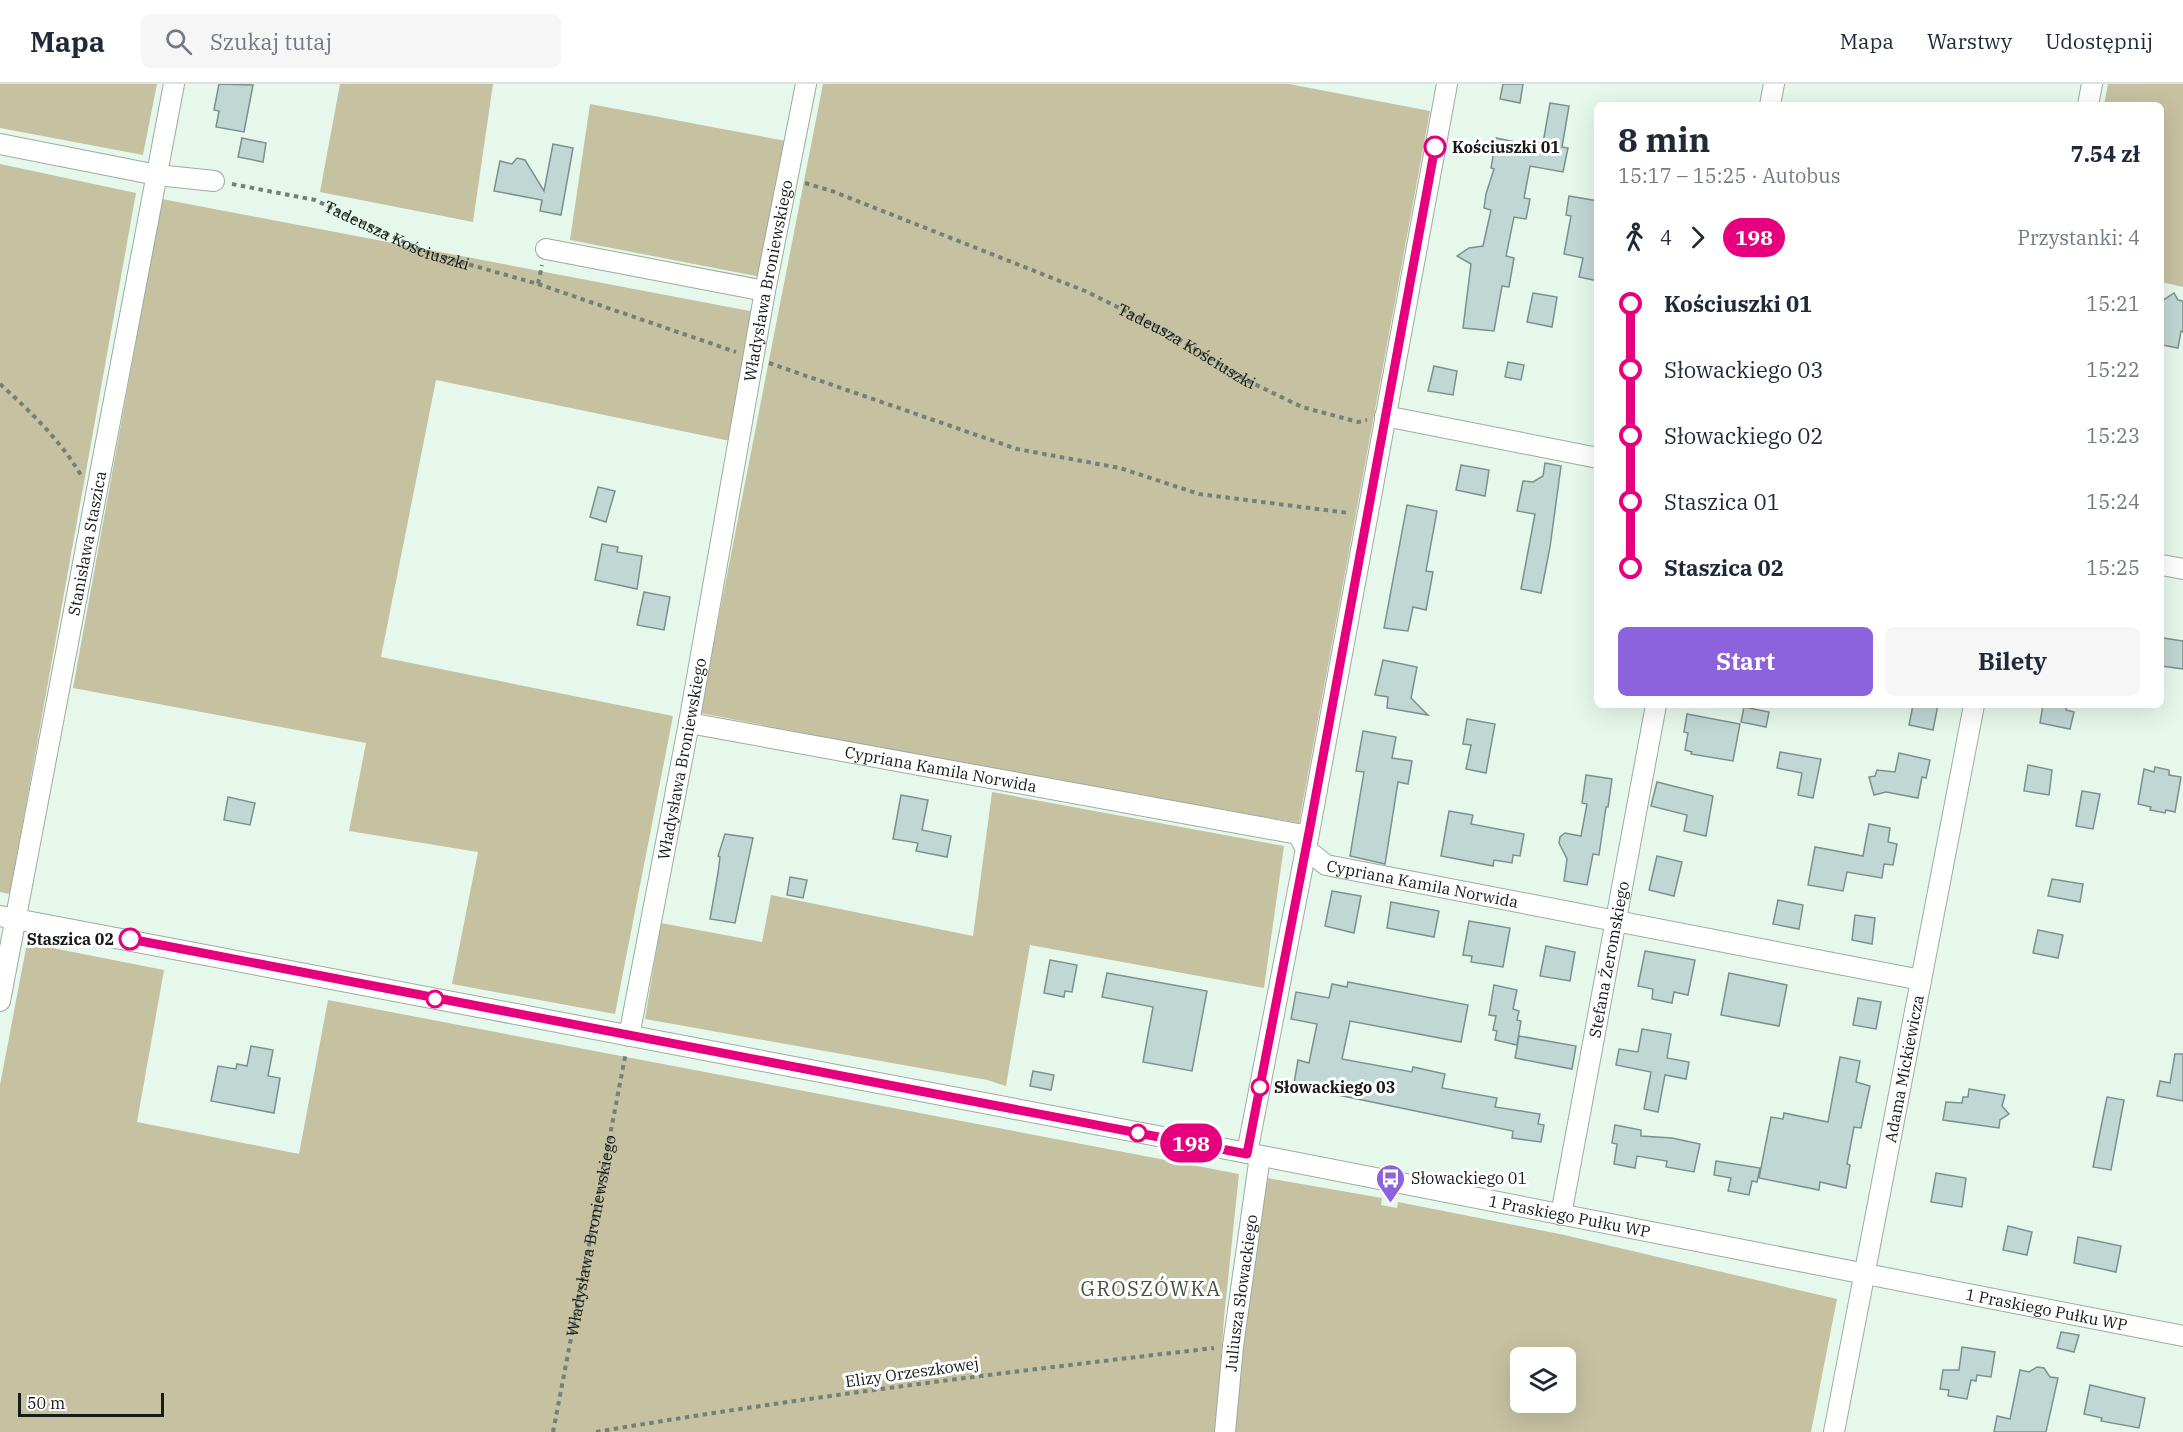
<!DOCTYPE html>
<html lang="pl">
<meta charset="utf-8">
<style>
body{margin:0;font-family:"IBM Plex Serif",serif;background:#f6f6f7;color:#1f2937;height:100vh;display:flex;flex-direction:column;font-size:22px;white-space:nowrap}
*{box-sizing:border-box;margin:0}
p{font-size:20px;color:#747a83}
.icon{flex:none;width:33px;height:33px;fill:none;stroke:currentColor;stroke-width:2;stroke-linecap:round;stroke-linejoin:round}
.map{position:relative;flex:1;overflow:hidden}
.panel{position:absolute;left:1594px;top:18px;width:570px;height:606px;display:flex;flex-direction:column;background:#fff;border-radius:9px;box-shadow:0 6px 24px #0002}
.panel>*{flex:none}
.badge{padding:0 12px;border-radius:20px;font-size:21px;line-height:39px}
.fabs{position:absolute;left:1510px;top:1263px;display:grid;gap:12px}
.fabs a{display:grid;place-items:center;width:66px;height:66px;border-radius:9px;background:#fff;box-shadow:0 6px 24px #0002;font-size:30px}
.scale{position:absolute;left:18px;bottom:15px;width:146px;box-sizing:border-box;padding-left:6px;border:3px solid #151b17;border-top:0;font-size:16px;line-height:21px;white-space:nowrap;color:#151b17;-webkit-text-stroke:4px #fff;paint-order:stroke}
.map>.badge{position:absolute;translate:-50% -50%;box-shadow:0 0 0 3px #fff}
.legs{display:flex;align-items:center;gap:9px;height:66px;padding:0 24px;font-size:20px}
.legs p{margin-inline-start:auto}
.overview{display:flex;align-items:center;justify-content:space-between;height:102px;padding:0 24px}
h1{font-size:33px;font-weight:800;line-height:45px}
.primary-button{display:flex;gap:12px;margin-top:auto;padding:12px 24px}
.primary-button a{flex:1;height:69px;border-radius:9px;background:#8c62dd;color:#fff;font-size:24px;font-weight:800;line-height:69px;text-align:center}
.primary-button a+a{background:#f6f6f7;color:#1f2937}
ul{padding:0 24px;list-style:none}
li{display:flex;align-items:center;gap:21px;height:66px;font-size:22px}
li i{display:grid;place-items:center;width:9px;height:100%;margin:0 8px;background:currentColor}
li i::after{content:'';width:15px;height:15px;margin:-8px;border:4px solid;border-radius:50%;background:#fff}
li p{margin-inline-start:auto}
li:first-child i{background:linear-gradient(#0000 50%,currentColor 0)}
li:last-child i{background:linear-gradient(currentColor 50%,#0000 0)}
header{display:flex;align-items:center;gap:36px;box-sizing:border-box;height:84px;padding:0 30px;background:#fff;border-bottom:2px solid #e0e1e3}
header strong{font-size:28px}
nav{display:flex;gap:33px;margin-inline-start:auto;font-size:21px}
.search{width:420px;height:54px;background:#f6f6f7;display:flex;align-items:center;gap:15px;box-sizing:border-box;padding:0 21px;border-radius:9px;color:#747a83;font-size:22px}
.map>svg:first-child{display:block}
.green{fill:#c5c1a1;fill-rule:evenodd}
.building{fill:#c1d7d3;stroke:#7b918d;stroke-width:1.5}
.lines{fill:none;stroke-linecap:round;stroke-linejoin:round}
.minor-casing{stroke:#9baca0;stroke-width:22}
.path{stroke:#748078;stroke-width:4;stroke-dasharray:4.5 4.5;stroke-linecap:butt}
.minor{stroke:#fff;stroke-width:20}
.line-1-casing{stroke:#fff;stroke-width:14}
.line-1{stroke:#e6007e;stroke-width:9}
.stop-1-dot{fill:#fff;stroke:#e6007e;stroke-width:3}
.labels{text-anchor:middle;stroke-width:6;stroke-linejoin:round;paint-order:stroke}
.stop-label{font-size:16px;font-weight:bold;fill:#151b17;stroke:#fff;text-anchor:start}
.street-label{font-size:16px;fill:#151b17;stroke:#fff}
.poi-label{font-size:16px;fill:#151b17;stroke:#fff;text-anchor:start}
.quarter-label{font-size:20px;letter-spacing:1.5px;fill:#435248;stroke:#fff}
</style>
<header>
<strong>Mapa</strong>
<div class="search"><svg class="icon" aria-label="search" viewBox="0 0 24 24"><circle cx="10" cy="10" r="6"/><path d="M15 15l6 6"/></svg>Szukaj tutaj</div>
<nav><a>Mapa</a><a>Warstwy</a><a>Udostępnij</a></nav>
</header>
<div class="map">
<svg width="2183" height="1348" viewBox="0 0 2183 1348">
<rect width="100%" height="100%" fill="#e6f8ec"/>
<g class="green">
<path d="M0 0H157L143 71 0 44Z"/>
<path d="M340 0H493L473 138 320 108Z"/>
<path d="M823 0H1289L1430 27 1299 739 998 686 700 629Z"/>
<path d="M2108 0H2183V203L2162 198V21H2104Z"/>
<path d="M590 20 786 57 761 193 570 156Z"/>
<path d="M0 80 136 109 10 810 0 808Z"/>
<path d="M162 115 755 228 730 357 436 296 381 573 673 632 615 930 452 900 478 768 349 747 366 659 73 604Z"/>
<path d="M992 708 1284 762 1264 904 1030 861 1006 1002 987 996 645 935 661 839 762 858 771 811 973 852Z"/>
<path d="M27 859 164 886 137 1038 299 1070 328 916 1239 1090 1224 1234 1216 1348H0V1001Z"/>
<path d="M1267 1094 1382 1114 1381 1121 1397 1124 1398 1118 1560 1150 1837 1215 1811 1348H1233L1244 1219ZM1521 1274H1566V1318H1521Z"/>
</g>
<g class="building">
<path d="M219 0 253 1 244 48 216 43 219 27 214 26Z"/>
<path d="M1503 0H1523L1520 19 1500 15Z"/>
<path d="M1550 19 1569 22 1562 63 1568 64 1563 88 1530 82 1524 114 1530 115 1526 135 1514 133 1506 172 1514 174 1509 203 1502 202 1494 247 1463 244 1471 180 1457 172 1469 164 1483 162 1491 126 1484 124 1486 110 1494 85 1491 84 1496 54 1534 62 1535 58 1543 59Z"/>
<path d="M242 54 266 59 263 78 238 73Z"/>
<path d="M553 60 573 64 561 131 540 127 542 116 494 107 500 77 512 80 517 74 525 76 544 107Z"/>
<path d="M1569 112 1598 117V197L1579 193 1583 174 1564 170 1571 132 1566 131Z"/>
<path d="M1533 209 1557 213 1552 243 1527 238Z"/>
<path d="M2174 209 2178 216 2183 217V248L2181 247 2178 264 2162 261V217Z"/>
<path d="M1508 278 1524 281 1521 296 1505 293Z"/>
<path d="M1434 282 1457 287 1453 311 1428 307Z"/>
<path d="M1545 379 1561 382 1550 463 1541 509 1521 505 1535 430 1517 427 1523 397 1533 398 1543 392Z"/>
<path d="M1461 381 1489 386 1485 412 1456 406Z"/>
<path d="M598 403 615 407 606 438 590 433Z"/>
<path d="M1407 421 1437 427 1426 487 1433 488 1426 526 1413 523 1408 547 1384 544Z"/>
<path d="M602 460 618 463 617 468 642 472 637 505 595 496Z"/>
<path d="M644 508 670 513 664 546 637 541Z"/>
<path d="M2163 554 2183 557V585L2162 582Z"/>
<path d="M1383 576 1417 583 1411 614 1428 631 1387 624 1388 613 1375 611Z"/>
<path d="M1913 621H1938L1933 646 1909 641Z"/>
<path d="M2043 621H2067L2066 626 2074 628 2070 645 2040 639Z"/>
<path d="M1744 623 1769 628 1766 643 1741 638Z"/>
<path d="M1687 630 1740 640 1733 677 1691 670 1692 668 1685 666 1688 649 1684 648Z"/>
<path d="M1467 635 1495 640 1486 689 1466 685 1471 661 1463 660Z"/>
<path d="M1363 647 1396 653 1392 674 1412 677 1408 700 1398 698 1385 780 1350 772 1364 688 1356 687Z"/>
<path d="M1780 668 1821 675 1813 714 1798 711 1802 689 1777 684Z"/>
<path d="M1899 669 1930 676 1926 694 1922 693 1918 714 1886 708 1874 711 1869 693 1875 692 1877 686 1895 688Z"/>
<path d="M2028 681 2052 686 2049 711 2024 707Z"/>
<path d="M2155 683 2169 686V691L2181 693 2175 728 2166 726 2165 729 2150 726 2151 723 2138 720 2144 685 2154 688Z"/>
<path d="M1586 691 1612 695 1608 723H1606L1599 771 1593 770 1587 801 1564 797 1567 775 1559 759 1560 753 1565 749 1581 752 1587 720 1582 719Z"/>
<path d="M1657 698 1713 712 1706 752 1684 747 1687 731 1651 722Z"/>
<path d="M2082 707 2100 710 2093 745 2076 742Z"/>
<path d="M901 711 928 716 922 746 951 752 947 773 916 767 918 759 893 755Z"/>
<path d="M228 713 255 719 250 741 224 736Z"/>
<path d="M1449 727 1473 731 1471 740 1524 750 1520 772 1513 771 1512 779 1494 776 1493 782 1441 772Z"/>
<path d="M1869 740 1890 744 1888 758 1897 760 1893 781 1884 780 1882 794 1847 788 1843 807 1808 801 1815 763 1863 772Z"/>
<path d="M725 750 753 754 735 839 710 835 718 789 720 773 718 772Z"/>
<path d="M1657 772 1682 778 1674 812 1649 806Z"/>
<path d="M790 793 807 796 803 814 787 811Z"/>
<path d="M2052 795 2083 800 2080 818 2048 812Z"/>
<path d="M1332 807 1361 812 1354 849 1325 842Z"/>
<path d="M1778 816 1803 821 1799 845 1773 840Z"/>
<path d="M1391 818 1439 827 1434 853 1387 844Z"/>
<path d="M1855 831 1875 834 1872 860 1852 856Z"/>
<path d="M1469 837 1510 844 1503 883 1471 878 1472 872 1463 871Z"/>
<path d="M2038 846 2063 851 2058 874 2033 869Z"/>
<path d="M1546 862 1575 868 1570 897 1540 892Z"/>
<path d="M1645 867 1695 876 1688 911 1674 908 1672 919 1652 915 1653 905 1638 902Z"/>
<path d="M1050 876 1077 881 1072 908 1065 907 1064 913 1044 909Z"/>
<path d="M1107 889 1207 907 1192 987 1143 978 1153 923 1102 913Z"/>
<path d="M1729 889 1787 901 1779 942 1721 931Z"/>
<path d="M1348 898 1468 921 1461 958 1350 937 1342 975 1412 988 1413 983 1445 990 1442 1004 1497 1014 1495 1023 1540 1030 1538 1040 1544 1041 1541 1058 1512 1054 1513 1047 1323 1008V1010L1293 1005 1298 976 1309 979 1317 940 1291 935 1296 908 1329 914 1332 900 1347 903Z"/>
<path d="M1494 901 1517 906 1513 925 1519 927 1517 936 1521 937 1517 961 1495 956 1497 947 1493 946 1496 932 1489 931Z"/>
<path d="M1858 914 1881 918 1876 945 1853 941Z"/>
<path d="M1642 945 1671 950 1667 974 1689 978 1686 995 1665 991 1658 1028 1644 1025 1651 988 1616 981 1619 965 1638 968Z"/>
<path d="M1519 952 1576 962 1572 985 1515 974Z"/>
<path d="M251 962 273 966 268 992 280 994 274 1029 211 1017 218 982 236 985 237 980 247 982Z"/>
<path d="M2175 970H2183V1017L2157 1012 2160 997 2170 999Z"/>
<path d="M1840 973 1860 977 1856 998 1870 1002 1861 1044 1854 1043 1847 1080 1850 1081 1846 1104 1820 1098 1819 1106 1759 1094 1771 1033 1783 1035 1784 1029 1828 1038Z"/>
<path d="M1033 987 1054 991 1051 1006 1030 1002Z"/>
<path d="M1969 1005 2005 1011 2002 1022 2009 1030 2000 1036 1999 1044 1943 1036 1946 1018 1962 1019 1963 1013H1968Z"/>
<path d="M2107 1013 2124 1016 2111 1086 2093 1083Z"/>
<path d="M1615 1041 1641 1046V1052L1672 1054 1700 1060 1694 1088 1666 1083 1667 1077 1637 1072 1635 1084 1614 1080 1617 1060 1612 1059Z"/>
<path d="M1716 1077 1760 1084 1757 1098 1752 1097 1749 1111 1728 1107 1731 1094 1714 1091Z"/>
<path d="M1936 1089 1966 1094 1962 1123 1931 1118Z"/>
<path d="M2008 1142 2032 1148 2027 1171 2003 1166Z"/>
<path d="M2078 1153 2121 1162 2116 1188 2074 1179Z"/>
<path d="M2061 1248 2079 1251 2074 1268 2057 1264Z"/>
<path d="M1962 1263 1995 1268 1991 1293 1977 1291 1976 1297 1971 1296 1967 1315 1948 1312 1949 1306 1940 1305 1943 1286H1959Z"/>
<path d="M2037 1283 2044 1284 2050 1293 2058 1294 2046 1348H1994L1997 1332 2010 1335 2020 1286 2029 1288Z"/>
<path d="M2090 1301 2145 1314 2139 1344 2101 1337 2102 1334 2084 1330Z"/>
</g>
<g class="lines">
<defs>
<g id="minor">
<path d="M1770 21 1774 0"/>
<path d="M2088 21 2092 0"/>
<path d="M0 60 157 91 214 97"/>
<path d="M546 165 765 207"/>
<path d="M1385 332 1598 374"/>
<path d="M2162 481 2183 485"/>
<path id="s4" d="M689 639 1298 750 1306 765 1326 781 1921 896"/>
<path id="s5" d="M0 832 1247 1069 2183 1252"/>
<path id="s6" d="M0 917 174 0"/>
<path id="s7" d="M629 952 689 639 765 207 806 0"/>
<path d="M1247 1069 1306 765 1447 0"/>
<path id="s8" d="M1561 1131 1656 621"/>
<path id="s9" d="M1225 1348 1233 1262 1260 1072"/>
<path id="s10" d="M1834 1348 1974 621"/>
</g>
</defs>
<use href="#minor" class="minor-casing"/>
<g class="path">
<path id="s1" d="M805 99 832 107 1085 207 1164 246 1246 296 1302 323 1358 338 1367 336"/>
<path id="s2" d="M232 100 315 116 425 168 538 200 542 181"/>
<path d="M538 200 736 268"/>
<path d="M769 279 1017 365 1120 384 1199 410 1349 429"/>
<path d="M0 300C31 328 59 355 81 391"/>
<path id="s3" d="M553 1348 626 968"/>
<path d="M596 1348C802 1313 1007 1288 1214 1264"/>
</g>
<use href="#minor" class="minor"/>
</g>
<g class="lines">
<defs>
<path id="line-1" d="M130 855 1247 1070 1310 743 1435 63"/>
</defs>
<use href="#line-1" class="line-1-casing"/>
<use href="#line-1" class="line-1"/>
</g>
<defs>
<symbol id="bus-pin" viewBox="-11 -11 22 30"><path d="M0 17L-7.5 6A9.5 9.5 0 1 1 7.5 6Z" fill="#8c62dd" stroke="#fff"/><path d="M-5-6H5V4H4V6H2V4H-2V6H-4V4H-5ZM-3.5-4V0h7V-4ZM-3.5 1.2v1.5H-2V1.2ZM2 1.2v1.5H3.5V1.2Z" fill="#fff"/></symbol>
</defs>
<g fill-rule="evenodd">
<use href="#bus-pin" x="1374" y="1078" width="33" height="45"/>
</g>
<g class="stop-1-dot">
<circle cx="1435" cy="63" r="10"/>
<circle cx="130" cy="855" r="10"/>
<circle cx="435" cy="915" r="8"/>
<circle cx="1260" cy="1003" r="8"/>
<circle cx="1138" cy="1049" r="8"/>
</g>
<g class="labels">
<g class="stop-label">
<text x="1452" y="69">Kościuszki 01</text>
<text x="114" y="861" text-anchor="end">Staszica 02</text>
<text x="1274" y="1009">Słowackiego 03</text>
</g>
<g class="street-label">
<text dy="6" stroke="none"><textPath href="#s2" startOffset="174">Tadeusza Kościuszki</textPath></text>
<text dy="6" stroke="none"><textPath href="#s7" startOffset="768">Władysława Broniewskiego</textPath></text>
<text dy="6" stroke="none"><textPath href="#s1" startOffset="416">Tadeusza Kościuszki</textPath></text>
<text dy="6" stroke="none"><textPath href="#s6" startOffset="466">Stanisława Staszica</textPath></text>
<text dy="6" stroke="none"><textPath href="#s7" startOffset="282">Władysława Broniewskiego</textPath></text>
<text dy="6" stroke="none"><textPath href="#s4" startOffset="256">Cypriana Kamila Norwida</textPath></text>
<text dy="6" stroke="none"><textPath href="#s4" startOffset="760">Cypriana Kamila Norwida</textPath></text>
<text dy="6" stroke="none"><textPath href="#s8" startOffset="260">Stefana Żeromskiego</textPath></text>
<text dy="6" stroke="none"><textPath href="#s10" startOffset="370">Adama Mickiewicza</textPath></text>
<text dy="6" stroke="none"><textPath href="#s5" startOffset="1598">1 Praskiego Pułku WP</textPath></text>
<text dy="6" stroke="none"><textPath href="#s3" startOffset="200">Władysława Broniewskiego</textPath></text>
<text dy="6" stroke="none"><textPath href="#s9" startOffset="140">Juliusza Słowackiego</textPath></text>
<text dy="6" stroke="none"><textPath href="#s5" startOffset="2084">1 Praskiego Pułku WP</textPath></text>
<text transform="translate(912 1288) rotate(-8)" y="6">Elizy Orzeszkowej</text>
</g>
<g class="poi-label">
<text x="1411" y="1100">Słowackiego 01</text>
</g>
<g class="quarter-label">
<text x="1151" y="1212">GROSZÓWKA</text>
</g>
</g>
</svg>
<div class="fabs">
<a><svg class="icon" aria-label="layers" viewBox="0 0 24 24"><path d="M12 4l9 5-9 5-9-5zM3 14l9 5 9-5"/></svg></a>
</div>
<div class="scale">50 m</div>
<b class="badge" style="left:1191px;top:1059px;background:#e6007e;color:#fff">198</b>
<section class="panel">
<div class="overview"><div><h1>8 min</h1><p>15:17 – 15:25 · Autobus</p></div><b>7.54 zł</b></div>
<div class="legs"><svg class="icon" aria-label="walk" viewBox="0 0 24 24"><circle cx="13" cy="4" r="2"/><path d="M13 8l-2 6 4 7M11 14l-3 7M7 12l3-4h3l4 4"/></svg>4<svg class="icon" aria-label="forward" viewBox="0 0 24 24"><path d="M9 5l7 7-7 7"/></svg><b class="badge" style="background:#e6007e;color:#fff">198</b><p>Przystanki: 4</p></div>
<ul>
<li><i style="color:#e6007e"></i><b>Kościuszki 01</b><p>15:21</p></li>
<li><i style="color:#e6007e"></i><span>Słowackiego 03</span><p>15:22</p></li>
<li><i style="color:#e6007e"></i><span>Słowackiego 02</span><p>15:23</p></li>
<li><i style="color:#e6007e"></i><span>Staszica 01</span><p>15:24</p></li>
<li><i style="color:#e6007e"></i><b>Staszica 02</b><p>15:25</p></li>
</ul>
<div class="primary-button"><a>Start</a><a>Bilety</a></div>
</section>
</div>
